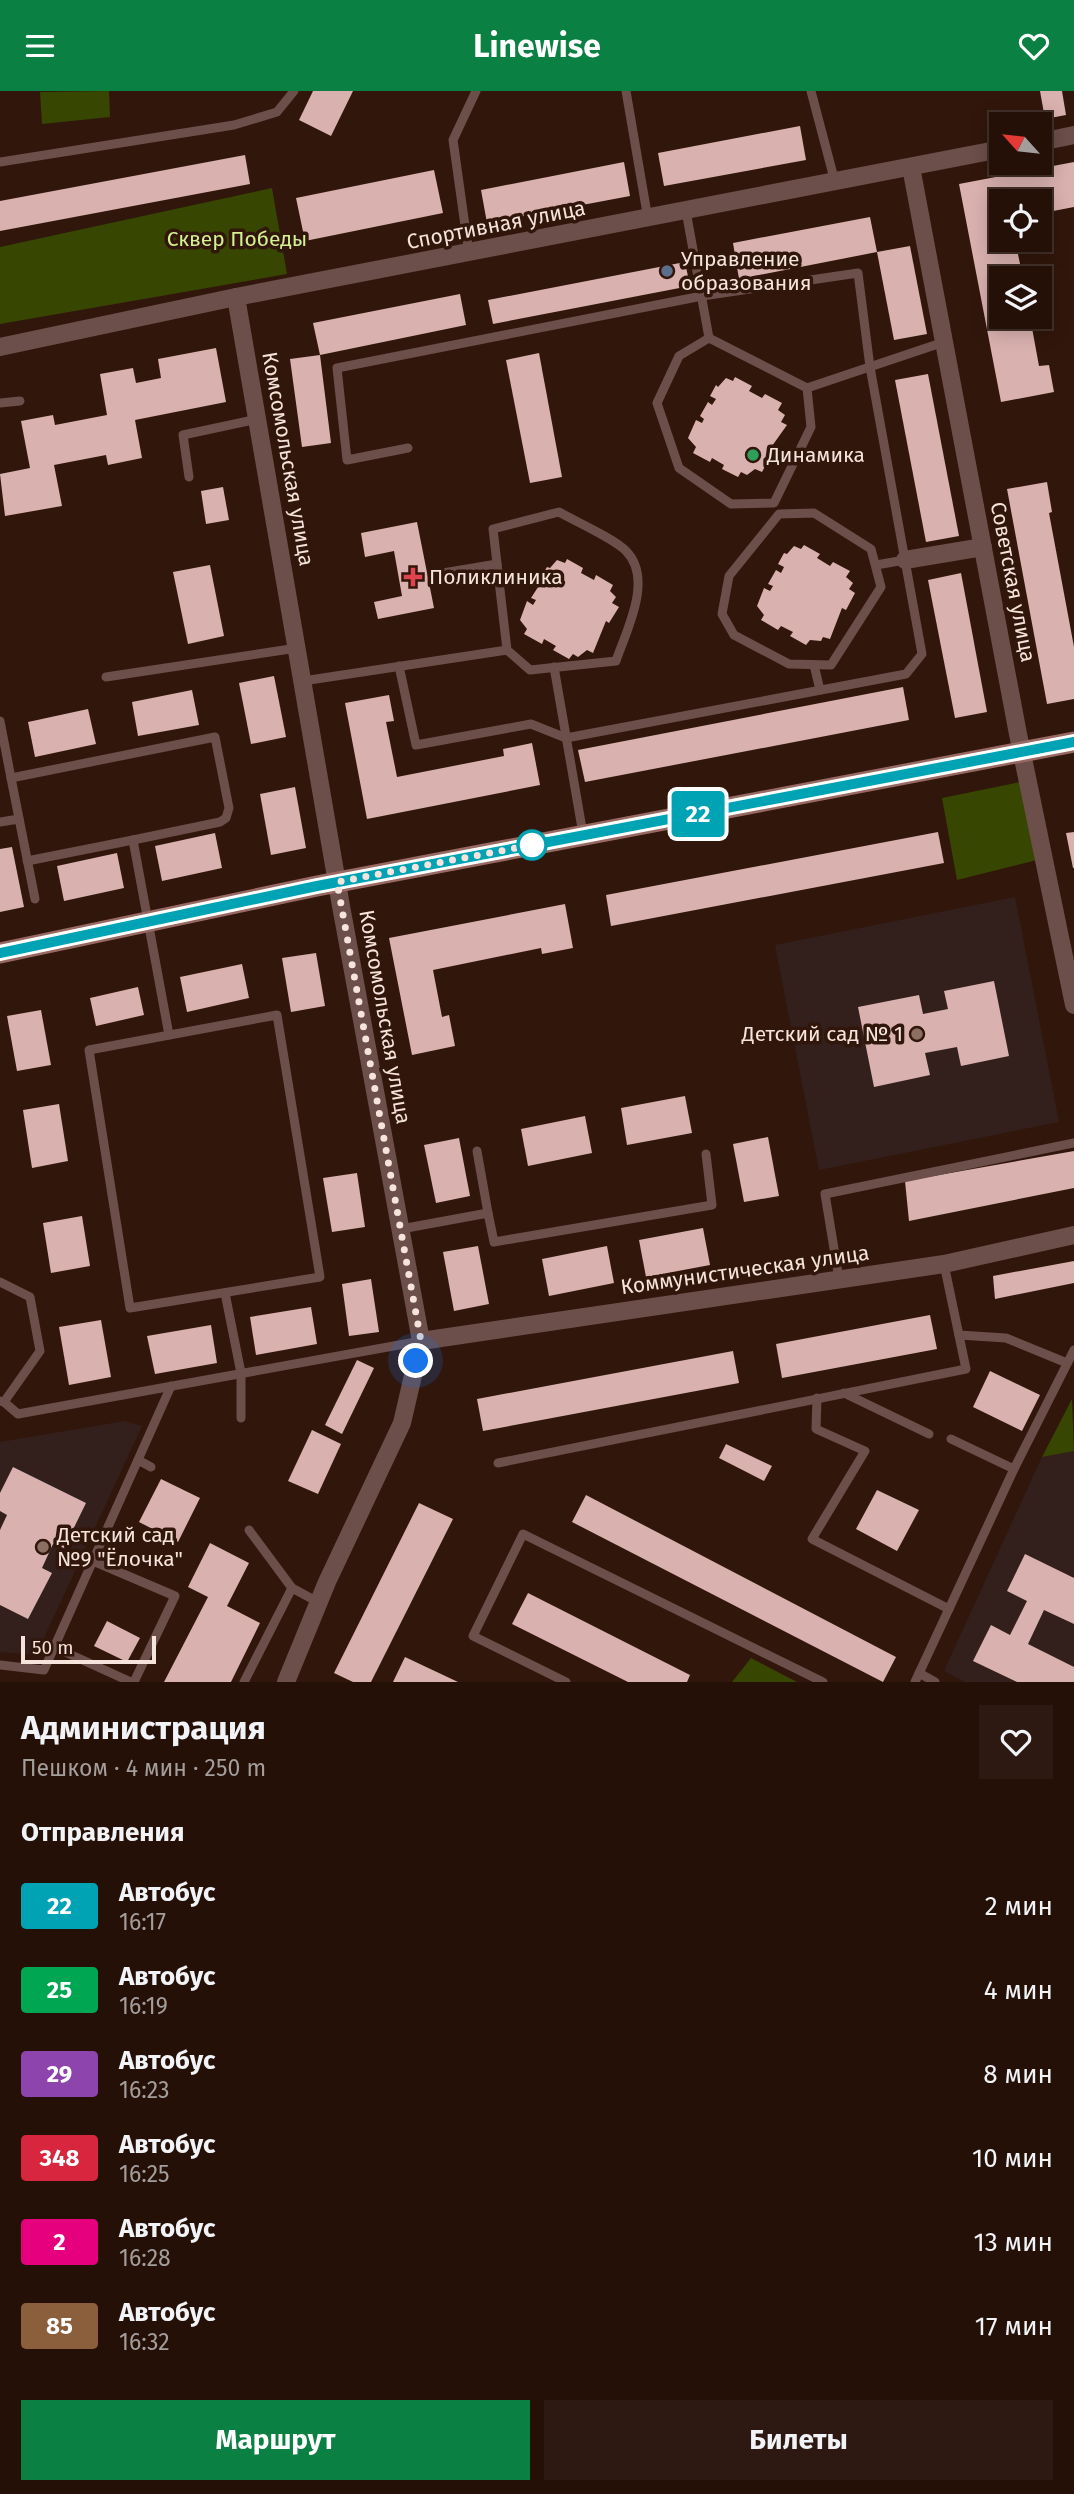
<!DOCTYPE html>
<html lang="ru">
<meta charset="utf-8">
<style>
body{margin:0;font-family:"Fira Sans",sans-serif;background:#2d1912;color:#f1f3f6;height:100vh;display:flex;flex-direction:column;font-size:26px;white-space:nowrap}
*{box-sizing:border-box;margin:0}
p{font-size:23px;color:#a39d9c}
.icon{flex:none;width:38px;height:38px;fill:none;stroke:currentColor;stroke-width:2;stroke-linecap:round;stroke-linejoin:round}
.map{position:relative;height:1591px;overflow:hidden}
.side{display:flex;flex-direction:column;background:#251008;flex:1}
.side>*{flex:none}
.badge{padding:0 14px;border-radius:5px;font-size:24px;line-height:46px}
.needle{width:46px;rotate:297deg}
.tools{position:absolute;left:989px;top:21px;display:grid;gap:14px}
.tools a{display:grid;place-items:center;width:63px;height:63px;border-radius:0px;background:#251008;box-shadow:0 4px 18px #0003,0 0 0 2px #423029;font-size:35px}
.scale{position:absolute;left:21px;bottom:18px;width:135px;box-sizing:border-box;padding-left:7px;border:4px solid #f6e3db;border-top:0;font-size:19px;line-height:24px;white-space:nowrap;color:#f6e3db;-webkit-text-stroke:5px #31160b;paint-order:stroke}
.you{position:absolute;width:35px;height:35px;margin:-18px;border:5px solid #fff;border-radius:50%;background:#1a73e8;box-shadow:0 0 0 10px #1a73e833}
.map>.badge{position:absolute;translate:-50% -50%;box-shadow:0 0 0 4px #fff}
h2{padding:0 21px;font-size:26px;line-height:63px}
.round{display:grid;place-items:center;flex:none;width:74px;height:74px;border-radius:0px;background:#2d1912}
.overview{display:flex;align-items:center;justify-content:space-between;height:119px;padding:0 21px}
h1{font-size:33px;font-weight:700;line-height:52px}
.action{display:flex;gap:14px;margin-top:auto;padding:14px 21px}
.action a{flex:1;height:80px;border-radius:0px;background:#0b8043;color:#fff;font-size:28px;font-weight:700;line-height:80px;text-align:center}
.action a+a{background:#2d1912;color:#f1f3f6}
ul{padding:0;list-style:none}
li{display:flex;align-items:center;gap:21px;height:84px;padding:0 21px}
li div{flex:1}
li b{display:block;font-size:26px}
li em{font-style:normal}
li .badge{min-width:77px;font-weight:700;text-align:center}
header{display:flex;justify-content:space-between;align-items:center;height:91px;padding:0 21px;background:#0b8043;color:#fff;font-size:32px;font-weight:700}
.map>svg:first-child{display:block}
.education{fill:#33201d}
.green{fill:#374600}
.building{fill:#d9b1af}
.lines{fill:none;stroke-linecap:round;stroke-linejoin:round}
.lane{stroke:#6c4e4a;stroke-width:9}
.street{stroke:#6c4e4a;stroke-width:18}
.secondary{stroke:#986862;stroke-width:21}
.line-casing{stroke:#fff;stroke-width:16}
.line{stroke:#00a3b4;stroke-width:10}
.walk{stroke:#f6e3db;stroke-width:7;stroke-dasharray:0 12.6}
.service-dot{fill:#5c6f8a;stroke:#31160b;stroke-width:2.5}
.leisure-dot{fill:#2e9e5b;stroke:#31160b;stroke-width:2.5}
.health-dot{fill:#e0444e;stroke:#31160b;stroke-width:2.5}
.stop-dot{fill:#fff;stroke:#00a3b4;stroke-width:3.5}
.education-dot{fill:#8d6e63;stroke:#31160b;stroke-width:2.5}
.labels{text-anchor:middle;stroke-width:7;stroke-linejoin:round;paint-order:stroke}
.street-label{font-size:21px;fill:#f6e3db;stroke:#31160b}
.park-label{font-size:21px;fill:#d3f092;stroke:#31160b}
.poi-label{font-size:21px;fill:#f6e3db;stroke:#31160b;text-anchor:start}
</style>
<header><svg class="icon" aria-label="menu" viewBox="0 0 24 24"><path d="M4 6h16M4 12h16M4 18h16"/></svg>Linewise<svg class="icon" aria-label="heart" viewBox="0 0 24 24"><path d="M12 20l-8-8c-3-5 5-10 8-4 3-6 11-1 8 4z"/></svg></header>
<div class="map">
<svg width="1074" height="1591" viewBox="0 0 1074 1591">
<rect width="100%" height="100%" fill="#31160b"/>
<g class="education">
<path d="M1015 806 1059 1031 819 1079 775 854Z"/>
<path d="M125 1330 142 1335 36 1564 0 1561V1351Z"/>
<path d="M1074 1360V1591H965L944 1580 1042 1366Z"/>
</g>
<g class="green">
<path d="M109 0 110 26 42 33 40 1Z"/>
<path d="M272 97 287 183 0 233V156Z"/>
<path d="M1020 691 1037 769 957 789 942 707Z"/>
<path d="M1072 1308 1074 1360 1042 1366Z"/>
<path d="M751 1567 797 1591H732Z"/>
</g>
<g class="building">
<path d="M313 0H353L331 45 299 29Z"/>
<path d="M1040 0H1062L1066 24 1045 28Z"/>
<path d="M800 35 806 69 664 95 658 62Z"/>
<path d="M245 64 250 93 0 140V110Z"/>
<path d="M624 71 630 105 487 132 481 99Z"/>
<path d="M1074 71V116L1048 121 1047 115 1040 116V110H1001V149H1015L1023 187H1001V226H1030L1039 275 1049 274 1054 301 1001 311 959 93Z"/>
<path d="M434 79 443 122 305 150 296 107Z"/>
<path d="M870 126 877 161 739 188 733 152Z"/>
<path d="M910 155 927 243 894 249 877 161Z"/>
<path d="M685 171 690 195 493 233 488 209Z"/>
<path d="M460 203 466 234 320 264 331 352 302 356 290 268 320 264 313 232Z"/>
<path d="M216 257 226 311 135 329 142 367 108 374 106 364 54 374 62 415 5 425 0 383 30 377 21 330 53 324 55 334 107 324 100 283 133 277 136 292 161 287 158 268Z"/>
<path d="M539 262 562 386 530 392 506 269Z"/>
<path d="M928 283 959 445 926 451 895 289Z"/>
<path d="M735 286 752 295 749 300 762 307 765 303 782 312 778 319 785 324 781 331 787 334 767 362 771 364 762 381 755 378 747 384 741 381 738 386 722 378 724 374 712 367 710 371 693 362 696 356 688 347 696 329 702 332 704 328 700 325 708 311 712 314 716 308 710 305 716 294 718 296 726 287 733 290Z"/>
<path d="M1047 391 1052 421 1049 422 1074 556V608L1047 613 1007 398Z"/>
<path d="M223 396 229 429 206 433 201 400Z"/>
<path d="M417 431 434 517 378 528 374 511 402 505 394 460 365 466 361 442Z"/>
<path d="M804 454 820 463 817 467 830 475 833 471 850 480 846 486 853 492 849 498 855 502 846 519 842 517 830 548 823 546 821 550 810 549 806 554 790 545 793 541 781 535 778 539 761 529 764 524 757 515 764 497 770 500 773 495 768 493 776 479 781 482 784 476 778 473 784 462 787 463 794 455 801 458Z"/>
<path d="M567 468 583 477 581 482 594 489 596 484 613 494 610 500 616 506 612 512 619 516 609 532 606 530 593 562 587 559 578 566 573 563 569 568 553 559 556 555 544 548 542 553 524 543 527 538 520 529 527 510 533 514 536 509 531 507 540 493 544 495 547 490 541 486 547 476 550 477 557 469 565 472Z"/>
<path d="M210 474 224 545 188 553 173 481Z"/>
<path d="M961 482 987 621 955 627 928 489Z"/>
<path d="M274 585 286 646 251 653 239 592Z"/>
<path d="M903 596 909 629 585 691 578 659Z"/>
<path d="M192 599 199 634 138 645 132 611Z"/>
<path d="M389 604 394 630 386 631 397 686 504 665 503 658 532 652 540 694 367 728 345 612Z"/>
<path d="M88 618 96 653 35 666 28 631Z"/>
<path d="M295 696 306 757 271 764 260 703Z"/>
<path d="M938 741 944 772 611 835 606 804Z"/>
<path d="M1074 741V777H1073L1066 742Z"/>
<path d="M215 742 222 777 162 790 155 755Z"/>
<path d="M12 756 24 816 0 821V758Z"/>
<path d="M117 762 124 797 64 810 57 775Z"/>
<path d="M565 813 573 857 542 863 541 857 433 879 442 926 449 924 455 955 412 964 389 847Z"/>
<path d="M316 862 325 915 291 921 282 867Z"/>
<path d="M242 873 249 907 187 921 180 886Z"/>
<path d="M994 890 1009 965 961 975 957 956 925 962 930 984 874 996 858 916 919 904 923 923 948 918 944 900Z"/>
<path d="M138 896 144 924 96 935 90 907Z"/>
<path d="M41 919 51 974 17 980 7 925Z"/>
<path d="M685 1005 692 1042 627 1054 621 1017Z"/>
<path d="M59 1013 68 1070 32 1077 23 1019Z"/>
<path d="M585 1025 592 1062 528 1075 521 1038Z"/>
<path d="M768 1046 779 1105 744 1111 733 1053Z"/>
<path d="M459 1047 470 1105 436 1112 424 1054Z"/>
<path d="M1074 1060V1097L909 1130 905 1090Z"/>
<path d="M357 1082 365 1136 332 1141 323 1087Z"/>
<path d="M82 1125 90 1175 51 1182 43 1132Z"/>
<path d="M703 1137 710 1174 646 1186 639 1149Z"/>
<path d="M478 1155 489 1213 454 1220 443 1161Z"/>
<path d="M607 1155 614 1192 549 1205 542 1168Z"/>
<path d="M1074 1170V1192L995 1208 993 1185Z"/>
<path d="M371 1188 379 1241 349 1245 342 1193Z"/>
<path d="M311 1216 317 1253 256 1264 250 1226Z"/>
<path d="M930 1224 937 1258 782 1287 776 1253Z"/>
<path d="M101 1229 111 1286 69 1294 59 1236Z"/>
<path d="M211 1234 217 1272 155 1283 147 1245Z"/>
<path d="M733 1260 739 1292 483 1340 477 1308Z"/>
<path d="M357 1269 374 1277 342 1343 325 1334Z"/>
<path d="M990 1280 1040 1304 1022 1340 973 1316Z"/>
<path d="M312 1339 341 1353 318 1403 288 1390Z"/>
<path d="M726 1353 772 1375 764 1390 719 1367Z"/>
<path d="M13 1376 86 1412 64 1457 53 1453 42 1477 52 1482 28 1528 0 1514V1439L7 1424 0 1420V1402Z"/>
<path d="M161 1388 200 1407 178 1451 139 1431Z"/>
<path d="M877 1399 919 1419 897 1460 856 1438Z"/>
<path d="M586 1404 896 1566 883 1591 572 1431Z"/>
<path d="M419 1412 453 1428 371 1591H353L334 1582Z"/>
<path d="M210 1452 249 1472 227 1515 260 1532 231 1591H164L208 1506 188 1496Z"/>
<path d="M1025 1463 1074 1487V1533L1044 1519 1028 1553 1074 1576V1591H1017L973 1570 991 1534 1010 1544 1027 1510 1007 1500Z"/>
<path d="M528 1502 690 1584 687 1591H628L512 1533Z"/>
<path d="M107 1530 140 1547 127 1571 94 1555Z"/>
<path d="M405 1566 458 1591H393Z"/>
</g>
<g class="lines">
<g class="lane">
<path d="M626 0 648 128"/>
<path d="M811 0 835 91"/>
<path d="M0 71 234 34 277 21 294 0"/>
<path d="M686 120 709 247"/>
<path d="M469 163 453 49 476 0"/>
<path d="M807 297 811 336 774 412 731 413 679 377 657 312 679 265 709 247 807 297 944 251"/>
<path d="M0 312 20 310"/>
<path d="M189 386 183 344 258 328"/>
<path d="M814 422 871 458 881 496 831 574 789 573 734 544 722 523 729 485 779 423Z"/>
<path d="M876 474 905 469"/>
<path d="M443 482 497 473"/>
<path d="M814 574 820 599"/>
<path d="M399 575 416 654 531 633 566 647 906 583 922 563 870 276 858 182 702 205 337 277 347 369 408 357"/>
<path d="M554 576 583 743"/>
<path d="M106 586 297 557"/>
<path d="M303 590 507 559 530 579 616 570C626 540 654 488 626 460 615 448 575 430 559 421L493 438 507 559"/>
<path d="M0 630 11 687"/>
<path d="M0 731 19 728"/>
<path d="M27 770 133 749"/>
<path d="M35 808 11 687 215 646 229 717 226 727 220 731 133 749 169 944"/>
<path d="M277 924 320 1186 130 1217 89 959Z"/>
<path d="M477 1060 488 1122"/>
<path d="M401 1138 488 1122 494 1151 712 1114 706 1063"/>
<path d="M839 1188 825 1103 1074 1052"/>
<path d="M0 1191 30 1206 40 1260 4 1311 0 1310"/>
<path d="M225 1202 241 1282V1327"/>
<path d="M959 1244 1006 1247 1067 1272"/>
<path d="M844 1302 929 1343"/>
<path d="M817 1307 816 1338 865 1360 812 1448 949 1518"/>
<path d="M4 1311 18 1323 421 1250"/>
<path d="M951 1348 1014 1378"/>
<path d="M138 1369 151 1376"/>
<path d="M498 1372 966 1278 944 1173"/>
<path d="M249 1439 292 1497 318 1511"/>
<path d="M93 1470 175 1505 134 1591"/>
<path d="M54 1556 131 1591"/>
<path d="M0 1574 44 1579 171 1295"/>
<path d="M919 1582 935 1591"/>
<path d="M244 1591 292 1497"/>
<path d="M566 1591 473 1545 523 1443 823 1591"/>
<path d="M915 1591 1014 1378 1074 1259"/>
</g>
<g class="street">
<path d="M1040 51 1074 44"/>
<path d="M911 76 1018 643 1074 914"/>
<path d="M236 206 341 815 421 1250 402 1332 327 1491 286 1591"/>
<path d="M0 256 236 206 1001 58"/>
<path d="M905 469 983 456"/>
<path d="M421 1250 944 1173 1074 1144"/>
</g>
<path class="secondary" d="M0 862 317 795 1074 651"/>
</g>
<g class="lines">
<defs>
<path id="line" d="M0 862 317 795 1074 651"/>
</defs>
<use href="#line" class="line-casing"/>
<use href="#line" class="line"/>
<path class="walk" d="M416 1270 421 1250 337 791 532 754"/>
</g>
<circle class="service-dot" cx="667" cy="180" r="7"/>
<circle class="leisure-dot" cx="753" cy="364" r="7"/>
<path class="health-dot" d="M409.5 475.5h7v7h7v7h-7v7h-7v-7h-7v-7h7z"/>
<circle class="stop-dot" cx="532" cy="754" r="14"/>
<g class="education-dot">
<circle cx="917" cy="943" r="7"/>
<circle cx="43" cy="1456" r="7"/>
</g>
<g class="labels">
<g class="street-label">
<text transform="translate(496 134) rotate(-11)" y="7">Спортивная улица</text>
<text transform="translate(288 368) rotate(80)" y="7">Комсомольская улица</text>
<text transform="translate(1013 491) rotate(79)" y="7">Советская улица</text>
<text transform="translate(385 926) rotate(80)" y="7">Комсомольская улица</text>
<text transform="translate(745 1179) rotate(-8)" y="7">Коммунистическая улица</text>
</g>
<g class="park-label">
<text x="237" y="155">Сквер Победы</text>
</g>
<g class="poi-label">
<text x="681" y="175">Управление<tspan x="681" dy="24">образования</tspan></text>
<text x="767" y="371">Динамика</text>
<text x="429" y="493">Поликлиника</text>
<text x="903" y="950" text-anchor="end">Детский сад № 1</text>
<text x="57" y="1451">Детский сад<tspan x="57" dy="24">№9 "Ёлочка"</tspan></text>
</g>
</g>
</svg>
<div class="tools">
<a><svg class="needle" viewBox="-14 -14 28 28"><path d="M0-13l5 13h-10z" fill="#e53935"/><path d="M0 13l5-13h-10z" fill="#a39d9c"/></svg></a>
<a><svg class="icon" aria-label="locate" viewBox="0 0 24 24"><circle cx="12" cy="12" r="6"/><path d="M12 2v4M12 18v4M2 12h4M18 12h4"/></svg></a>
<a><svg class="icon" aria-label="layers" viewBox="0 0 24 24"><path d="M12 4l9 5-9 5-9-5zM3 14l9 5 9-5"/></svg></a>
</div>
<div class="scale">50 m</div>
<div class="you" style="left:416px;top:1270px"></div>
<b class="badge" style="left:698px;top:723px;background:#00a3b4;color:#fff">22</b>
</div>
<section class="side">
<div class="overview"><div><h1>Администрация</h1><p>Пешком · 4 мин · 250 m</p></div><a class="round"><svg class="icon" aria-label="heart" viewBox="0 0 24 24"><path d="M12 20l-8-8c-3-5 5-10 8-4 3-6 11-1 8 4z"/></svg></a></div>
<h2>Отправления</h2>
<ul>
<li><span class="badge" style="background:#00a3b4;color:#fff">22</span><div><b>Автобус</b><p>16:17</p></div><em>2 мин</em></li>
<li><span class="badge" style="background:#00a651;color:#fff">25</span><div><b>Автобус</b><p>16:19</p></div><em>4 мин</em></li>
<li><span class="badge" style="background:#8e44ad;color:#fff">29</span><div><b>Автобус</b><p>16:23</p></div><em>8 мин</em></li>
<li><span class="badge" style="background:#d7263d;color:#fff">348</span><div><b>Автобус</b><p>16:25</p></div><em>10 мин</em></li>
<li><span class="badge" style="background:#e6007e;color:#fff">2</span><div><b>Автобус</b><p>16:28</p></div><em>13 мин</em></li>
<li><span class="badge" style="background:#8b5e3c;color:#fff">85</span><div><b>Автобус</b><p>16:32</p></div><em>17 мин</em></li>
</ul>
<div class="action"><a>Маршрут</a><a>Билеты</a></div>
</section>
